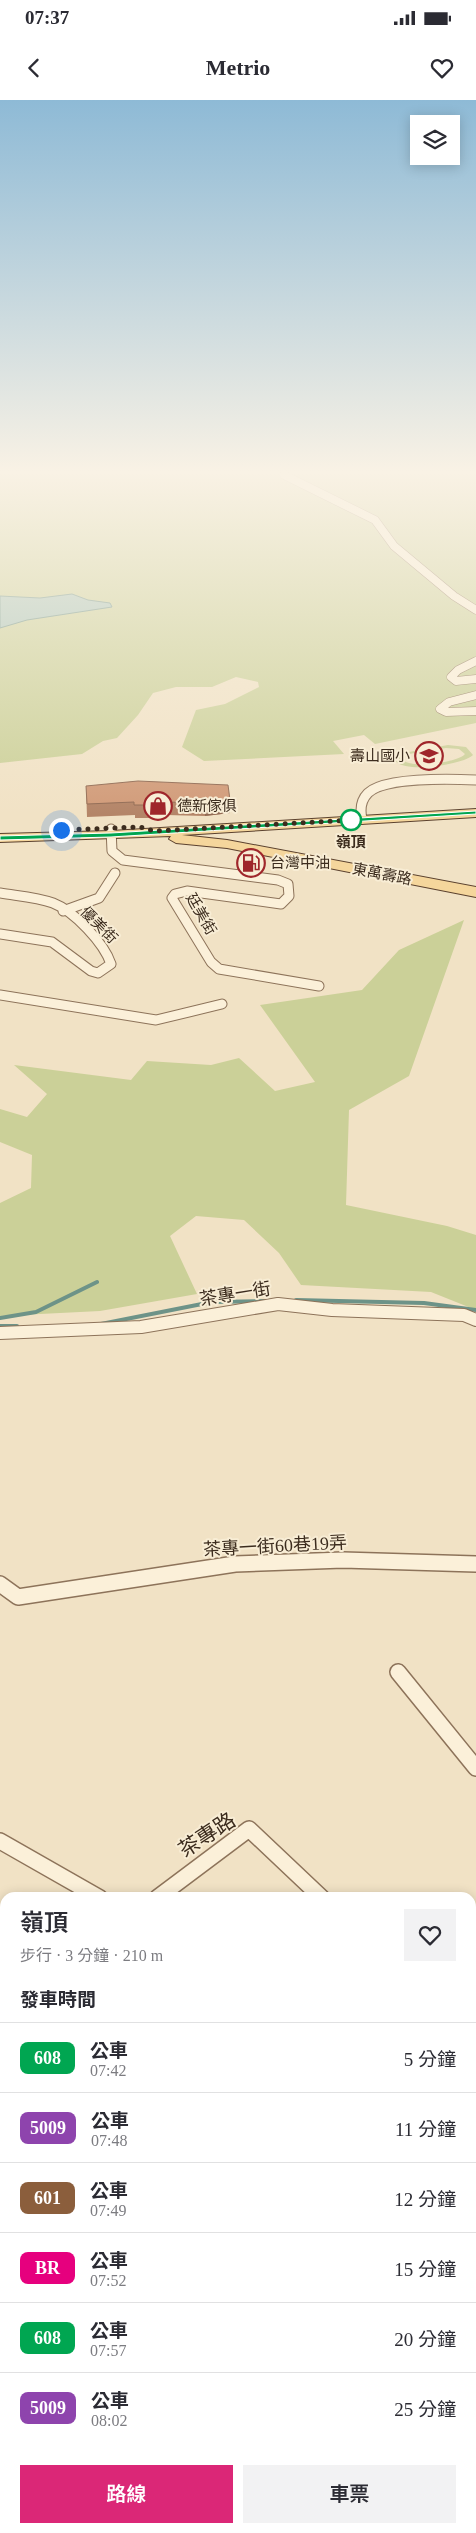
<!DOCTYPE html>
<html lang="zh-TW">
<meta charset="utf-8">
<style>
body{margin:0;font-family:"Times New Roman","Noto Sans TC",serif;background:#f2f2f3;color:#2b2b33;height:100vh;display:flex;flex-direction:column;font-size:19px;white-space:nowrap}
*{box-sizing:border-box;margin:0}
p{font-size:16px;color:#7c7c81}
.icon{flex:none;width:28px;height:28px;fill:none;stroke:currentColor;stroke-width:2;stroke-linecap:round;stroke-linejoin:round}
.map{position:relative;flex:1;overflow:hidden}
.panel{position:absolute;left:0px;top:1792px;width:476px;height:641px;display:flex;flex-direction:column;background:#fff;border-radius:15px 15px 0 0;box-shadow:0 2px 12px #0003}
.panel>*{flex:none}
.badge{padding:0 10px;border-radius:8px;font-size:18px;line-height:32px}
.fabs{position:absolute;left:410px;top:15px;display:grid;gap:10px}
.fabs a{display:grid;place-items:center;width:50px;height:50px;border-radius:0px;background:#fff;box-shadow:0 2px 12px #0003;font-size:25px}
.you{position:absolute;width:25px;height:25px;margin:-12px;border:4px solid #fff;border-radius:50%;background:#1a73e8;box-shadow:0 0 0 8px #1a73e833}
.map>.badge{position:absolute;translate:-50% -50%;box-shadow:0 0 0 2px #fff}
h2{padding:0 20px;font-size:19px;line-height:45px}
.round{display:grid;place-items:center;flex:none;width:52px;height:52px;border-radius:0px;background:#f2f2f3}
.overview{display:flex;align-items:center;justify-content:space-between;height:85px;padding:0 20px}
h1{font-size:24px;font-weight:600;line-height:38px}
.cta{display:flex;gap:10px;margin-top:auto;padding:10px 20px}
.cta a{flex:1;height:58px;border-radius:0px;background:#db2777;color:#fff;font-size:20px;font-weight:600;line-height:58px;text-align:center}
.cta a+a{background:#f2f2f3;color:#2b2b33}
ul{padding:0;list-style:none}
li{display:flex;align-items:center;gap:15px;height:70px;padding:0 20px;border-top:1px solid #e1e1e2}
li div{flex:1}
li b{display:block;font-size:19px}
li em{font-style:normal}
li .badge{min-width:55px;font-weight:700;text-align:center}
.status{display:flex;justify-content:space-between;align-items:center;height:35px;padding:0 25px;background:#fff;direction:ltr}
.status svg{height:14px;fill:currentColor}
header{display:flex;justify-content:space-between;align-items:center;height:65px;padding:0 20px;background:#fff;font-size:22px;font-weight:600}
.map>svg:first-child{display:block}
.green{fill:#cbd098;fill-rule:evenodd}
.water{fill:#a7c4ba;stroke:#6d9388}
.lines{fill:none;stroke-linecap:round;stroke-linejoin:round}
.stream{stroke:#6d9388;stroke-width:4}
.street-far4-casing{stroke:#8d735a;stroke-width:9}
.street-far3-casing{stroke:#8d735a;stroke-width:11}
.street-far2-casing{stroke:#8d735a;stroke-width:14}
.street-far1-casing{stroke:#8d735a;stroke-width:18}
.street-casing{stroke:#8d735a;stroke-width:21}
.primary-casing{stroke:#5b412e;stroke-width:2}
.street-far4{stroke:#fbf0d9;stroke-width:8}
.street-far3{stroke:#fbf0d9;stroke-width:9}
.street-far2{stroke:#fbf0d9;stroke-width:12}
.street-far1{stroke:#fbf0d9;stroke-width:15}
.street{stroke:#fbf0d9;stroke-width:19}
.primary{fill:#f5d69c;fill-rule:evenodd}
.wall{fill:#b48568}
.shaded-wall{fill:#926c55}
.building{fill:#d19b79;stroke:#926c55}
.line{fill:#00a651;stroke:#fff}
.walk{stroke:#3c2c1e;stroke-width:5;stroke-dasharray:0 9}
.stop-dot{fill:#fff;stroke:#00a651;stroke-width:2.5}
.labels{text-anchor:middle;stroke-width:4;stroke-linejoin:round;paint-order:stroke}
.far-poi-label{font-size:15px;fill:#3c2c1e;stroke:#f8edd5;text-anchor:start}
.far-stop-label{font-size:15px;font-weight:bold;fill:#3c2c1e;stroke:#f8edd5}
.far-street-label{font-size:15px;fill:#3c2c1e;stroke:#f8edd5}
.street-label{font-size:18px;fill:#3c2c1e;stroke:#f8edd5}
.near-street-label{font-size:21px;fill:#3c2c1e;stroke:#f8edd5}
</style>
<div class="status"><b>07:37</b><svg viewBox="0 0 49 12"><path d="M0 12V9h3v3zM5 12V6h3v6zM10 12V3h3v9zM15 12V0h3v12zM26 1h20v11H26zM47 4h2v5h-2z"/></svg></div>
<header><svg class="icon" aria-label="back" viewBox="0 0 24 24"><path d="M15 5l-7 7 7 7"/></svg>Metrio<svg class="icon" aria-label="heart" viewBox="0 0 24 24"><path d="M12 20l-8-8c-3-5 5-10 8-4 3-6 11-1 8 4z"/></svg></header>
<div class="map">
<svg width="476" height="2433" viewBox="0 0 476 2433">
<rect width="100%" height="100%" fill="#f1e2c5"/>
<g class="green">
<path d="M0 375H476V623L375 644 364 635 333 641 344 654 204 661 182 647 196 610 225 604 259 587 258 582 236 577 212 587H176L153 593 138 615 117 638 103 641 82 654 0 663Z"/>
<path d="M448 645 466 647 473 655C463 665 402 674 395 660L403 653ZM446 648 459 649 465 654C459 662 409 670 402 659L409 654Z"/>
<path d="M464 820 409 976 349 1010 346 1105 447 1126 476 1135V1210L431 1192 301 1185 279 1153 244 1120 196 1116 170 1136 197 1194 100 1211 0 1216V1103L31 1088 32 1055 0 1042V1009L27 1017 47 994 14 965 131 980 147 961 211 965 239 958 275 991 315 982 260 905 362 890 399 850Z"/>
<path d="M471 2086 476 2091V2433H200V2429H471Z"/>
</g>
<path class="water" d="M72 494 88 500 110 503 112 507 27 520 0 528V496L40 498Z"/>
<g class="lines">
<g class="stream">
<path d="M296 1200 424 1203 476 1210"/>
<path d="M0 1218 36 1212 97 1182"/>
<path d="M101 1224 212 1202 264 1201"/>
<path d="M0 1226H17"/>
</g>
<defs>
<g id="street-far4">
<path d="M284 375 375 420 394 446 454 496 476 510"/>
<path d="M476 561 458 570 451 577 456 581 476 579"/>
<path d="M476 595 449 602 440 609 446 612 476 611"/>
</g>
<g id="street-far3">
<path d="M362 719C360 710 361 700 368 693 385 677 452 679 476 680"/>
<path d="M111 729 112 751 123 760 278 780 288 784 289 796 281 804 187 791 175 794 172 798 211 862 219 869 319 886"/>
<path d="M0 793C18 796 36 797 53 803 74 811 104 843 111 864L98 873 91 871 52 842 0 834"/>
<path d="M63 811 99 798 115 773"/>
<path d="M0 895 156 920 222 904"/>
</g>
<path id="street-far2" d="M0 1233 141 1227 278 1204 332 1210 464 1215 476 1220"/>
<g id="street-far1">
<path d="M0 1484 18 1497 235 1464 343 1460 476 1464"/>
<path d="M398 1572 476 1668"/>
<path d="M0 1741 100 1798"/>
<path d="M157 1798 249 1729 322 1798"/>
</g>
<path id="street" d="M471 1886 476 1889"/>
<path id="primary" d="M476 709V717L182 735 227 740 476 787V797L227 748 176 743 169 739 171 736 0 742V734L111 731Z"/>
</defs>
<use href="#street-far4" class="street-far4-casing"/>
<use href="#street-far3" class="street-far3-casing"/>
<use href="#street-far2" class="street-far2-casing"/>
<use href="#street-far1" class="street-far1-casing"/>
<use href="#street" class="street-casing"/>
<use href="#primary" class="primary-casing"/>
<use href="#street-far4" class="street-far4"/>
<use href="#street-far3" class="street-far3"/>
<use href="#street-far2" class="street-far2"/>
<use href="#street-far1" class="street-far1"/>
<use href="#street" class="street"/>
<use href="#primary" class="primary"/>
</g>
<path class="wall" d="M86 686 230 700V713L205 716 166 715V718H135V715L87 717Z"/>
<path class="shaded-wall" d="M230 700V713L205 716V703Z"/>
<path class="building" d="M138 681 228 685 230 700 205 703 166 702 165 705H134V702L87 704 86 686Z"/>
<linearGradient id="sky" x2="0" y2="1"><stop stop-color="#8ebad6"/><stop offset="0.52" stop-color="#f9f2e5"/><stop offset="1" stop-color="#f9f2e5" stop-opacity="0"/></linearGradient>
<rect width="476" height="715" fill="url(#sky)"/>
<path class="line" d="M476 711V714L111 737 0 740V736L111 733Z"/>
<g class="lines">
<path class="walk" d="M61 730 140 727 154 731 351 720"/>
</g>
<defs>
<symbol id="school-ring" viewBox="-11 -11 22 22"><circle r="9.5" fill="#f8edd5" stroke="#9f262b" stroke-width="1.5"/><path d="M0-5L7-2L0 1L-7-2ZM-4 1L0 2.5L4 1V4Q0 6-4 4Z" fill="#9f262b"/></symbol>
<symbol id="shop-ring" viewBox="-11 -11 22 22"><circle r="9.5" fill="#f8edd5" stroke="#9f262b" stroke-width="1.5"/><path d="M-5-2.5h2.3a2.7 3.5 0 0 1 5.4 0H5L5.5 6h-11ZM-1.5-2.5h3a1.5 2.3 0 0 0-3 0Z" fill="#9f262b"/></symbol>
<symbol id="fuel-ring" viewBox="-11 -11 22 22"><circle r="9.5" fill="#f8edd5" stroke="#9f262b" stroke-width="1.5"/><path d="M-5.5-6h7V0h2V4h1.3V-2.5L3-4.5l.8-.8L6-3V5H2.5V1h-1V6h-7ZM-4.2-4.7v3.2H.2V-4.7Z" fill="#9f262b"/></symbol>
</defs>
<g fill-rule="evenodd">
<use href="#school-ring" x="413" y="640" width="32" height="32"/>
<use href="#shop-ring" x="142" y="690" width="32" height="32"/>
<use href="#fuel-ring" x="235" y="747" width="32" height="32"/>
</g>
<circle class="stop-dot" cx="351" cy="720" r="10"/>
<g class="labels">
<g class="far-poi-label">
<text x="410" y="661" text-anchor="end">壽山國小</text>
<text x="177" y="711">德新傢俱</text>
<text x="270" y="768">台灣中油</text>
</g>
<g class="far-stop-label">
<text x="351" y="747">嶺頂</text>
</g>
<g class="far-street-label">
<text transform="translate(382 774) rotate(11)" y="5">東萬壽路</text>
<text transform="translate(201 814) rotate(60)" y="5">廷美街</text>
<text transform="translate(99 825) rotate(45)" y="5">優美街</text>
</g>
<g class="street-label">
<text transform="translate(235 1194) rotate(-9)" y="6">茶專一街</text>
<text transform="translate(275 1446) rotate(-3)" y="6">茶專一街60巷19弄</text>
</g>
<g class="near-street-label">
<text transform="translate(207 1735) rotate(-33)" y="7">茶專路</text>
</g>
</g>
</svg>
<div class="fabs">
<a><svg class="icon" aria-label="layers" viewBox="0 0 24 24"><path d="M12 4l9 5-9 5-9-5zM3 14l9 5 9-5"/></svg></a>
</div>
<div class="you" style="left:61px;top:730px"></div>
<section class="panel">
<div class="overview"><div><h1>嶺頂</h1><p>步行 · 3 分鐘 · 210 m</p></div><a class="round"><svg class="icon" aria-label="heart" viewBox="0 0 24 24"><path d="M12 20l-8-8c-3-5 5-10 8-4 3-6 11-1 8 4z"/></svg></a></div>
<h2>發車時間</h2>
<ul>
<li><span class="badge" style="background:#00a651;color:#fff">608</span><div><b>公車</b><p>07:42</p></div><em>5 分鐘</em></li>
<li><span class="badge" style="background:#8e44ad;color:#fff">5009</span><div><b>公車</b><p>07:48</p></div><em>11 分鐘</em></li>
<li><span class="badge" style="background:#8b5e3c;color:#fff">601</span><div><b>公車</b><p>07:49</p></div><em>12 分鐘</em></li>
<li><span class="badge" style="background:#e6007e;color:#fff">BR</span><div><b>公車</b><p>07:52</p></div><em>15 分鐘</em></li>
<li><span class="badge" style="background:#00a651;color:#fff">608</span><div><b>公車</b><p>07:57</p></div><em>20 分鐘</em></li>
<li><span class="badge" style="background:#8e44ad;color:#fff">5009</span><div><b>公車</b><p>08:02</p></div><em>25 分鐘</em></li>
</ul>
<div class="cta"><a>路線</a><a>車票</a></div>
</section>
</div>
